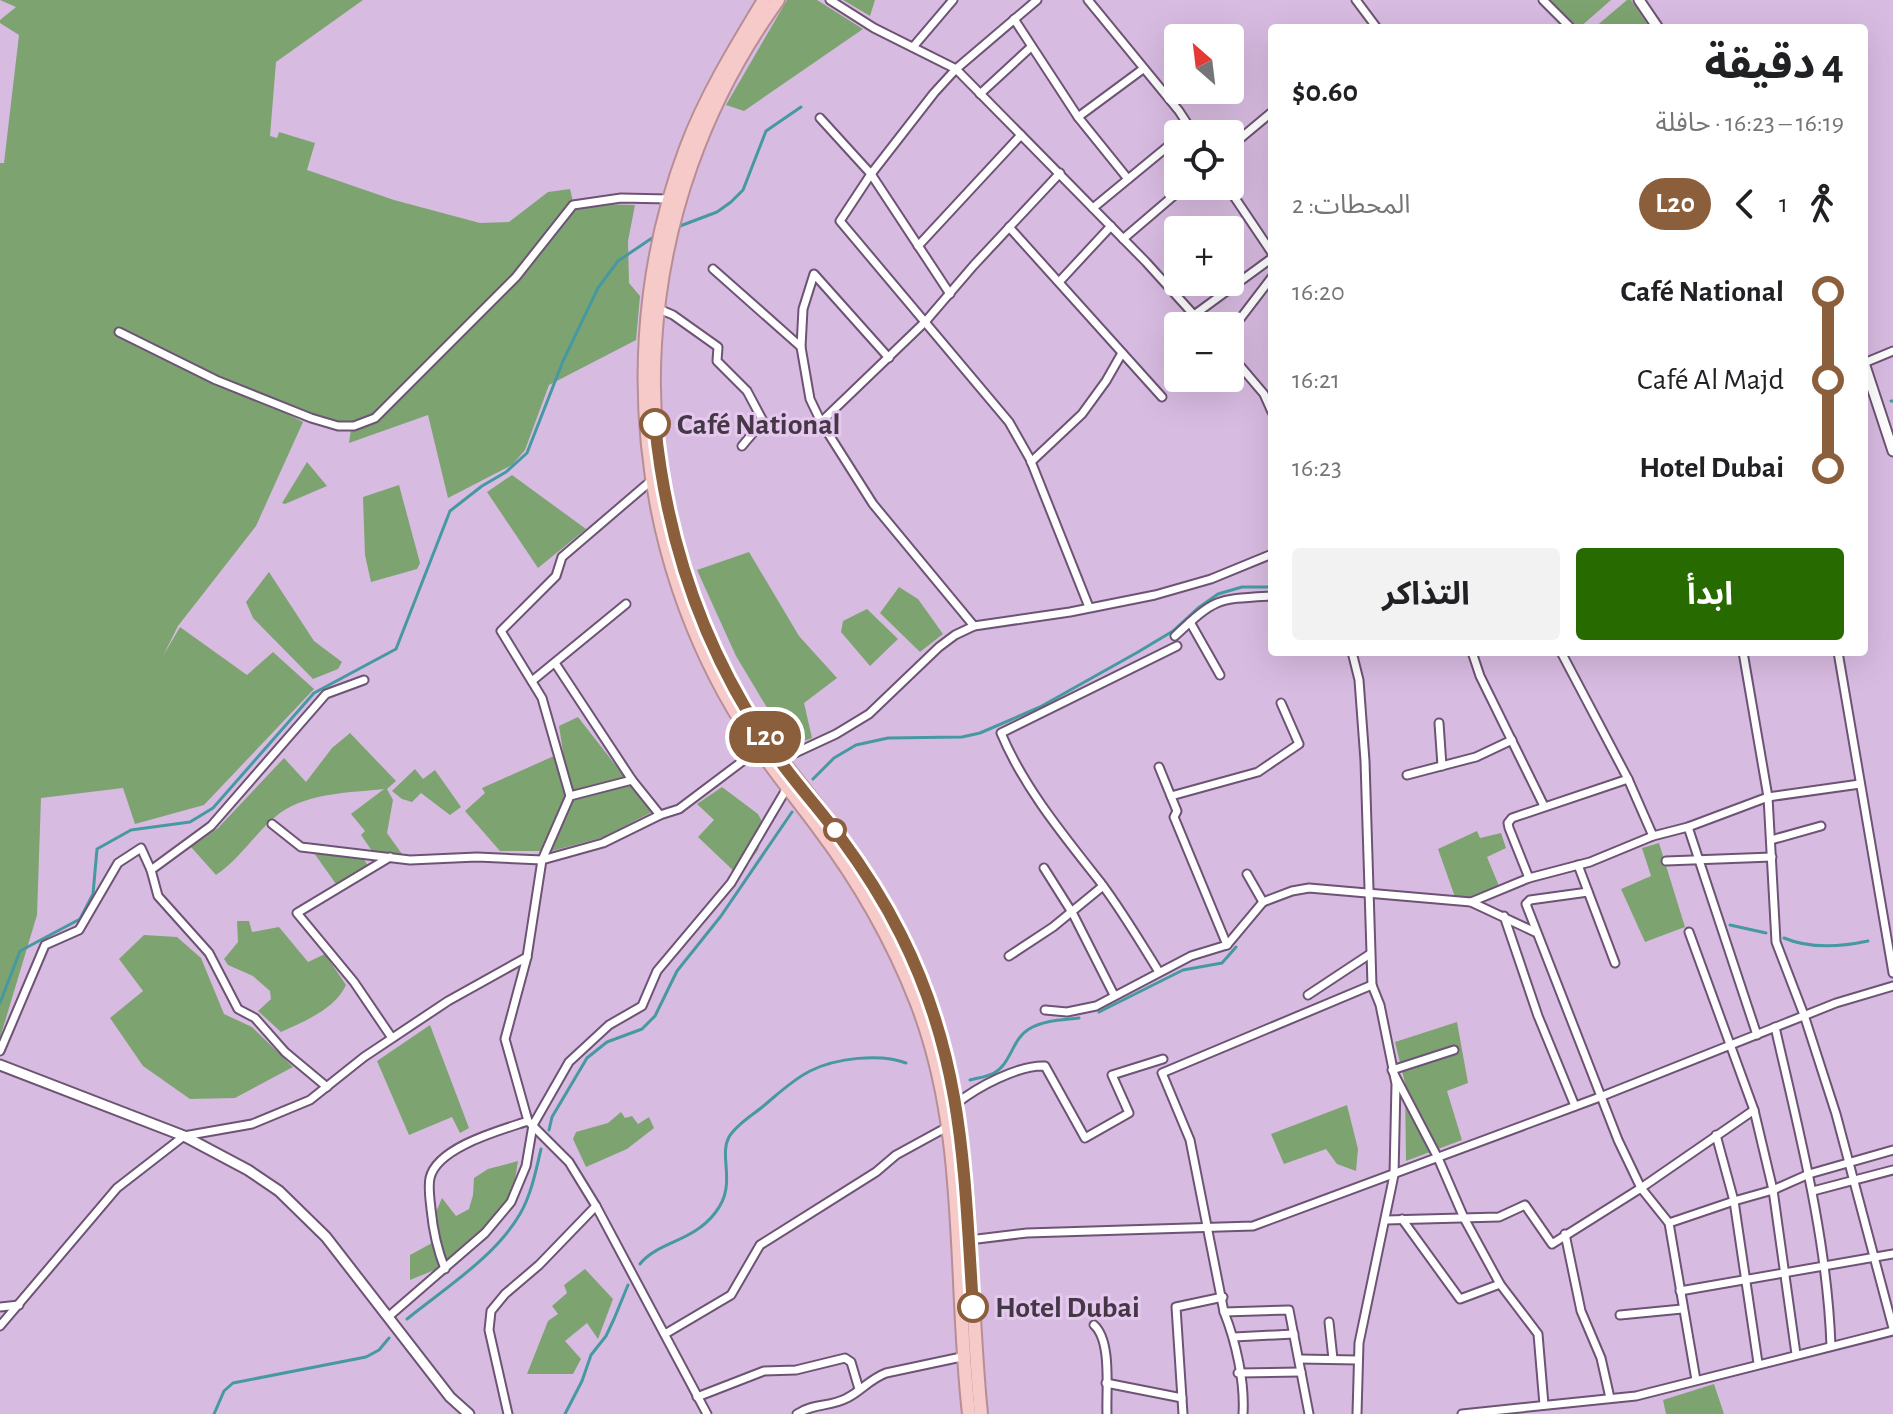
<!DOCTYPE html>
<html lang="ar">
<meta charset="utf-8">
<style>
body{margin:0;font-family:"Alegreya Sans","Noto Sans Arabic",sans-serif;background:#f2f2f2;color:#202124;direction:rtl;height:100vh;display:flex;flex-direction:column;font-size:30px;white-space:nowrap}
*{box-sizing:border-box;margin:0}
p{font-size:26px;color:#757577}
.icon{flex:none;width:44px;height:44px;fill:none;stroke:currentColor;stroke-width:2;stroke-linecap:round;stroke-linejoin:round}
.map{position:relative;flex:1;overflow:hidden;direction:ltr}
.drawer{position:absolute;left:1268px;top:24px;width:600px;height:632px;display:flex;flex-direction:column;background:#fff;border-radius:8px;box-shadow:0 8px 32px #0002;direction:rtl}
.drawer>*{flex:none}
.badge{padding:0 16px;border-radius:26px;font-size:28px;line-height:52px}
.needle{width:52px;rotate:332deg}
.tools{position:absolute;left:1164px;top:24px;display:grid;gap:16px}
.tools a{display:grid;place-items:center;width:80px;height:80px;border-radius:8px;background:#fff;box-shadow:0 8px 32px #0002;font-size:40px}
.map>.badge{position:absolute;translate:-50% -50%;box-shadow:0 0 0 4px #fff}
.legs{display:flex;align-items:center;gap:12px;height:88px;padding:0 24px;font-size:26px}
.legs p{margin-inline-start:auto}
.headline{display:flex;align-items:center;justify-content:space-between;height:136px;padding:0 24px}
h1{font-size:44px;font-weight:700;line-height:60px}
.cta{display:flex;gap:16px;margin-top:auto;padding:16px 24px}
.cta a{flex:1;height:92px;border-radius:8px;background:#266a00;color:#fff;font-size:32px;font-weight:700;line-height:92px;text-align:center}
.cta a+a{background:#f2f2f2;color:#202124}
ul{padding:0 24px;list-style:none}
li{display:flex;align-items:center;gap:28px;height:88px;font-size:30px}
li i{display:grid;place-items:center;width:12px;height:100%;margin:0 10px;background:currentColor}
li i::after{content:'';width:20px;height:20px;margin:-10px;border:6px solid;border-radius:50%;background:#fff}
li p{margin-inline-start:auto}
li:first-child i{background:linear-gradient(#0000 50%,currentColor 0)}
li:last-child i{background:linear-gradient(currentColor 50%,#0000 0)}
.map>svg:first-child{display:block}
.green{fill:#7da470}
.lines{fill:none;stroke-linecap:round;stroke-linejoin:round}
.stream{stroke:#4799a1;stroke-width:3}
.minor-casing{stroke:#6d5374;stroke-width:11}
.tertiary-casing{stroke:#6d5374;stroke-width:13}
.trunk-casing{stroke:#b78e93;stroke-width:16}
.minor{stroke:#fff;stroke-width:7}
.tertiary{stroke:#fff;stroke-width:9}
.trunk{stroke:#f7caca;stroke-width:12}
.line-1-casing{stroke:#fff;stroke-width:18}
.line-1{stroke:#8b5e3c;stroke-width:12}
.stop-1-dot{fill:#fff;stroke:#8b5e3c;stroke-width:4}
.labels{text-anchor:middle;stroke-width:6;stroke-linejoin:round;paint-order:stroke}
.stop-label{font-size:30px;font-weight:bold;fill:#443847;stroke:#e5c8ee;text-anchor:start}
</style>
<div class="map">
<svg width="1893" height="1414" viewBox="0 0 1893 1414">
<rect width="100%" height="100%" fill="#d8bbe1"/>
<g class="green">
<path d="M0 0H363L276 62 270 136 277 138 279 132 315 143 307 170 394 200 480 223 509 222 548 192 570 189 575 210 601 204 635 205 628 241 629 283 640 296 636 340 549 385 525 450 512 465 448 498 428 415 349 443 351 429 209 373 303 422 256 526 178 626 163 656 180 627 247 675 273 652 314 689 204 805 135 824 123 788 41 798 37 915 0 1038V163H4L19 35 0 23V20L16 7Z"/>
<path d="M787 0H817L863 29 744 111 726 105Z"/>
<path d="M843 0H875L870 16Z"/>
<path d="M1550 0H1611L1579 28Z"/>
<path d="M1627 0H1631L1650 28H1594Z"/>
<path d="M307 462 327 486 285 504 282 503Z"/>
<path d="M512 475 586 529 538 568 487 492Z"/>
<path d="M399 485 420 563 417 569 371 582 365 555 363 497Z"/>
<path d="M749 552 799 636 837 678 804 703 812 738 790 746 736 656 697 570Z"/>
<path d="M269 572 314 641 342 662 338 669 313 679 253 618 246 602Z"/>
<path d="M899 587 918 599 943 634 920 652 880 613Z"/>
<path d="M867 609 898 639 870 666 841 632 843 621Z"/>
<path d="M578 717 652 812 604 837 552 851H500L465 811 485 793 482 788 563 752 559 726Z"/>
<path d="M350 733 396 781 387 789 393 800 387 833 402 854 372 851 361 835 365 831 351 814 384 789C349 793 311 792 280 813 258 829 242 857 216 875L191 847 218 828 284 758 306 782 332 748Z"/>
<path d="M415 769 423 779 435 770 461 807 450 815 421 793 412 802 402 799 392 791Z"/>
<path d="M722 787 758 814 765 827 758 850 739 876 698 837 714 820 697 804Z"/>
<path d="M1477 831 1480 838 1501 833 1506 848 1487 857 1499 886 1469 897H1455L1438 849Z"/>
<path d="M1659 843 1685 927 1645 942 1621 889 1651 876 1642 848Z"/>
<path d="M314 853 362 856 368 866 336 884Z"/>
<path d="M237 921H249L252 932 279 927 308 962 325 954 346 985C335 1009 305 1021 281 1032L258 1011 271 999 270 991 253 976 228 965 224 959 238 942Z"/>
<path d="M144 935 177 937 201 958 224 1014 252 1027 293 1067 235 1098 190 1099 143 1066 110 1018 143 991 119 959Z"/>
<path d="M1457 1022 1468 1083 1447 1091 1462 1140 1406 1161 1405 1083 1395 1042Z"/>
<path d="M430 1025 469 1128 460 1133 452 1117 409 1135 377 1061Z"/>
<path d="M1347 1105 1358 1149 1356 1171 1337 1164 1326 1149 1284 1164 1271 1134Z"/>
<path d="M621 1112 625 1118 632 1116 638 1124 649 1117 654 1128 627 1149 586 1167 573 1139 576 1132 608 1123Z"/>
<path d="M518 1161 513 1192 491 1221 468 1243 459 1260 410 1280V1255L432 1243 433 1219 442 1198 456 1216 469 1209 473 1195 474 1178 488 1169Z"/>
<path d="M585 1269 613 1299 598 1339 587 1323 565 1341 581 1359 573 1374H527L548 1321 558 1314 552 1306 567 1293 564 1285Z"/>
<path d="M1714 1384 1724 1414H1666L1663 1400Z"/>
</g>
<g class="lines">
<g class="stream">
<path d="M680 226 717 212 731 202 743 190 766 131 801 107"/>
<path d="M1891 401H1893"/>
<path d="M813 779 834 758 856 745 888 738 962 737 980 733 1040 707 1138 652 1173 631 1198 608 1218 594 1242 587H1272"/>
<path d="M1730 925 1766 933"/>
<path d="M1784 938C1810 949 1840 947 1868 941"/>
<path d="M0 1003 20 951 80 919 93 894 97 849 131 830 190 822 213 808 314 693 396 649 450 511 482 486 506 472 527 453 563 361 598 288 618 261 658 234"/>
<path d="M1099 1012 1183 970 1222 963 1236 947"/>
<path d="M970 1080C977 1078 987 1077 994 1073 1011 1064 1012 1039 1029 1029 1044 1020 1062 1020 1079 1018"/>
<path d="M549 1130 552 1117 587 1058 607 1042 642 1029 655 1016 677 971 721 916 792 812"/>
<path d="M640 1264C657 1242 693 1242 715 1213 738 1185 718 1157 729 1137 736 1125 751 1116 761 1108 777 1095 792 1080 810 1071 836 1058 880 1053 906 1063"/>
<path d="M407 1319C445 1288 495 1257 520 1214 531 1195 536 1171 541 1149"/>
<path d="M214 1414 224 1391 233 1383 366 1357 379 1350 389 1338"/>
<path d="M565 1414 582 1381 591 1355 606 1336 614 1319 628 1285"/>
</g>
<defs>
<g id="minor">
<path d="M830 0 874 28 956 69 1146 262 1204 326"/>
<path d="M1037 0 956 69 934 93 871 174 840 221 1009 422 1030 459 1089 607"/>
<path d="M1088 0 1179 111 1194 134"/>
<path d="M1356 0 1377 28"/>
<path d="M1543 0 1571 28"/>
<path d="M1014 19 1078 117"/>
<path d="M913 47 953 0"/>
<path d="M980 94 1031 47"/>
<path d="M820 118 871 174 950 294"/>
<path d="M1230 147 1272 112"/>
<path d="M1128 179 1078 117 1143 69"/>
<path d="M1227 186 1272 253"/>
<path d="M1093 208 1178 138"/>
<path d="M1009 227 1162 397"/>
<path d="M1123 239 1185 186"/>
<path d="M918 246 1021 135"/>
<path d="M713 269 801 347 810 399 821 422 873 504 974 626"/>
<path d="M1059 282 1111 226"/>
<path d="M659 309 673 315 718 347 717 361 747 391 763 421 742 446"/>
<path d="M1194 315 1272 258"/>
<path d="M119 332 216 380 311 418 338 426H354L375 418 516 277 573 205 621 198 669 199"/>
<path d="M1230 332 1272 277"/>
<path d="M801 347 803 309 814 274 889 358"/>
<path d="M1230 354 1264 394 1272 412"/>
<path d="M1864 363 1893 351"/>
<path d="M821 422 925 322 974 265 1060 173"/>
<path d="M1031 462 1082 414 1106 381 1122 353"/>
<path d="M1190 622 1220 675"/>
<path d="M1175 636C1216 598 1215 599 1272 596"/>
<path d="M1352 652 1359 680 1365 761 1372 985 1380 1005 1396 1084 1394 1175 1359 1343 1357 1414"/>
<path d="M1472 652 1480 676 1544 806"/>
<path d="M1743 652 1768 797 1776 942 1804 1015 1836 1114 1893 1328"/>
<path d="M1838 652 1893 973"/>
<path d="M532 681 626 604"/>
<path d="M1439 723 1442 766"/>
<path d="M780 760 836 734 869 714 939 647 955 635 974 626 1070 612 1155 595 1211 579 1272 554"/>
<path d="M1159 767 1177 811 1174 817 1227 945"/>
<path d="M1407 775 1476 757 1512 740"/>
<path d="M1628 779 1653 836"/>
<path d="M632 780 660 815"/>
<path d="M570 796 542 698 501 631 556 576 562 557 652 480"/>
<path d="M1171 796 1258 772 1299 744 1281 703"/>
<path d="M272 824 301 847 410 860 477 857 542 860 603 843 660 815 679 809 760 748"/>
<path d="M1688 827 1757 1035"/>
<path d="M1771 840 1821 826"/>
<path d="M390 857 297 913 354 982 392 1038"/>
<path d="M1666 861 1772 857"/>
<path d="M1578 865 1615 963"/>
<path d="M1044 868 1073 914 1114 995"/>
<path d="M151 870 211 826 326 694 364 680"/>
<path d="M1247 874 1263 902"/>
<path d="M1529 878 1509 828 1508 823 1512 818 1628 779 1561 652"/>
<path d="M1588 892 1530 900 1526 904 1618 1140 1641 1188 1669 1223 1696 1380"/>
<path d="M1471 902 1529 878 1590 862 1653 836 1688 827 1768 797 1860 784"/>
<path d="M1504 916 1538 1016 1575 1106"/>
<path d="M1689 932 1754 1110 1773 1190 1796 1354"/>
<path d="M1009 956 1053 927 1103 886"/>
<path d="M1159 972C1141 943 1122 911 1101 883 1064 836 1024 788 1001 733L1177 646"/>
<path d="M1308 995 1370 954"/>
<path d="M1045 1010 1067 1012 1096 1006 1191 956 1227 945 1263 902 1292 891 1309 888 1471 902 1535 932"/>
<path d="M1775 1027C1799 1132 1827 1237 1831 1346"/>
<path d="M1454 1050 1392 1070 1438 1158 1464 1218 1500 1284 1538 1334 1544 1405"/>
<path d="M0 1051 45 945 79 930 118 863 141 848 151 870 158 896 209 953 238 1009 255 1018 285 1052 327 1087"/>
<path d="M956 1104C977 1087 1018 1065 1045 1066L1085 1138 1129 1113 1112 1075 1163 1059"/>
<path d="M530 1123 569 1162 596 1206 707 1414"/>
<path d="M1716 1135 1734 1201 1758 1363"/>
<path d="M1813 1191 1893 1170"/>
<path d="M1402 1219 1460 1299 1500 1284"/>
<path d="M1386 1220 1499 1217 1525 1205 1552 1244 1641 1188 1754 1110"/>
<path d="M1669 1223 1734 1201 1773 1190 1809 1174 1893 1150"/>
<path d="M1565 1234 1581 1311 1601 1358 1610 1398"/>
<path d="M969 1240 1027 1233 1253 1226 1600 1097 1836 1003 1893 986"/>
<path d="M445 1269C437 1249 433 1230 431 1209 430 1199 428 1187 430 1178 437 1147 501 1130 528 1121L505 1039 527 957 542 860 570 796 632 780 555 663"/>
<path d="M1680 1291 1893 1254"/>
<path d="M0 1307 19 1305"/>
<path d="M1224 1312 1289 1310 1309 1414"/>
<path d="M1620 1315 1682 1309"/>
<path d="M388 1317 485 1233 511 1202 526 1166 533 1125 569 1062 609 1025 642 1006 657 971 731 883 787 788"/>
<path d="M1329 1322 1333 1359"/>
<path d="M1094 1325C1112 1341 1106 1390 1107 1414"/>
<path d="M0 1326 117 1188 184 1136 252 1124 310 1100 364 1057 448 1001 527 957"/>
<path d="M665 1334 731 1295 760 1245 876 1172 896 1155 949 1126"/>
<path d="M1234 1337 1294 1334"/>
<path d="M1299 1359 1358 1360"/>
<path d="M1238 1373 1301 1372"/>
<path d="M1106 1383 1182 1398"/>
<path d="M697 1397 764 1371 796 1370 845 1358 851 1362 859 1389"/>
<path d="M508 1414 489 1330 491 1311 505 1294 539 1265 596 1206"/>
<path d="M797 1414C813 1403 831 1407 847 1398 861 1391 870 1379 886 1373L966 1356"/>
<path d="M1183 1414 1176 1307 1223 1297"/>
<path d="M1243 1414C1245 1382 1236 1342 1224 1312L1190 1140 1162 1073 1372 985"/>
<path d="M1462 1414 1636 1396 1893 1331"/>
</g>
<g id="tertiary">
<path d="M1639 0 1658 28"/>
<path d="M1864 363 1893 451"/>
<path d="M0 1065 184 1136 248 1170 279 1191 326 1237 450 1397 469 1414"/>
</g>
<g id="trunk">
<path d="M764 0C735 48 706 95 686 148 615 336 636 555 743 725 766 762 794 795 819 829 859 882 892 940 916 1001 968 1134 953 1275 969 1414"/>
<path d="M778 0C630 204 611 479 739 698 769 749 808 791 842 839 873 883 900 929 920 978 978 1117 966 1268 981 1414"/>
</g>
</defs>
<use href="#minor" class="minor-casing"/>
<use href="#tertiary" class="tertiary-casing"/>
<use href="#trunk" class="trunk-casing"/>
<use href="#minor" class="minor"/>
<use href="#tertiary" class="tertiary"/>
<use href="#trunk" class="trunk"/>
</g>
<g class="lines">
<defs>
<path id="line-1" d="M655 424C667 548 707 660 780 761 799 787 821 811 840 837 863 868 884 901 901 935 964 1060 964 1172 973 1307"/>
</defs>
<use href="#line-1" class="line-1-casing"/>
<use href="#line-1" class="line-1"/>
</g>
<g class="stop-1-dot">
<circle cx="655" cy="424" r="14"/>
<circle cx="835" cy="830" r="10"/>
<circle cx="973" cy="1307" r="14"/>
</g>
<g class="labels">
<g class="stop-label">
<text x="677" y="434">Café National</text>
<text x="995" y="1317">Hotel Dubai</text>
</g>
</g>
</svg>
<div class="tools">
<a><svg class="needle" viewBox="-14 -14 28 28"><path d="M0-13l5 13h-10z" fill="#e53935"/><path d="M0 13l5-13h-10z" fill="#757577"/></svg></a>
<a><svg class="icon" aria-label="locate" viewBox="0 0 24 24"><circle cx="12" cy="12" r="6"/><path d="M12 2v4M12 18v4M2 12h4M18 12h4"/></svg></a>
<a>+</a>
<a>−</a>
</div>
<b class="badge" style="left:765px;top:737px;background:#8b5e3c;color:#fff">L20</b>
<section class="drawer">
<div class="headline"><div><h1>4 دقيقة</h1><p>16:19 – 16:23 · حافلة</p></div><b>$0.60</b></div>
<div class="legs"><svg class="icon" aria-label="walk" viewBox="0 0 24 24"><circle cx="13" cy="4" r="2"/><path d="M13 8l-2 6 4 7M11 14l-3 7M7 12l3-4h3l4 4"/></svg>1<svg class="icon" aria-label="back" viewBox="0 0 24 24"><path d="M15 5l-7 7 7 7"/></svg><b class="badge" style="background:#8b5e3c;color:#fff">L20</b><p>المحطات: 2</p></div>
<ul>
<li><i style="color:#8b5e3c"></i><b>Café National</b><p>16:20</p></li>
<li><i style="color:#8b5e3c"></i><span>Café Al Majd</span><p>16:21</p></li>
<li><i style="color:#8b5e3c"></i><b>Hotel Dubai</b><p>16:23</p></li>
</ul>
<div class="cta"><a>ابدأ</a><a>التذاكر</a></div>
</section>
</div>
